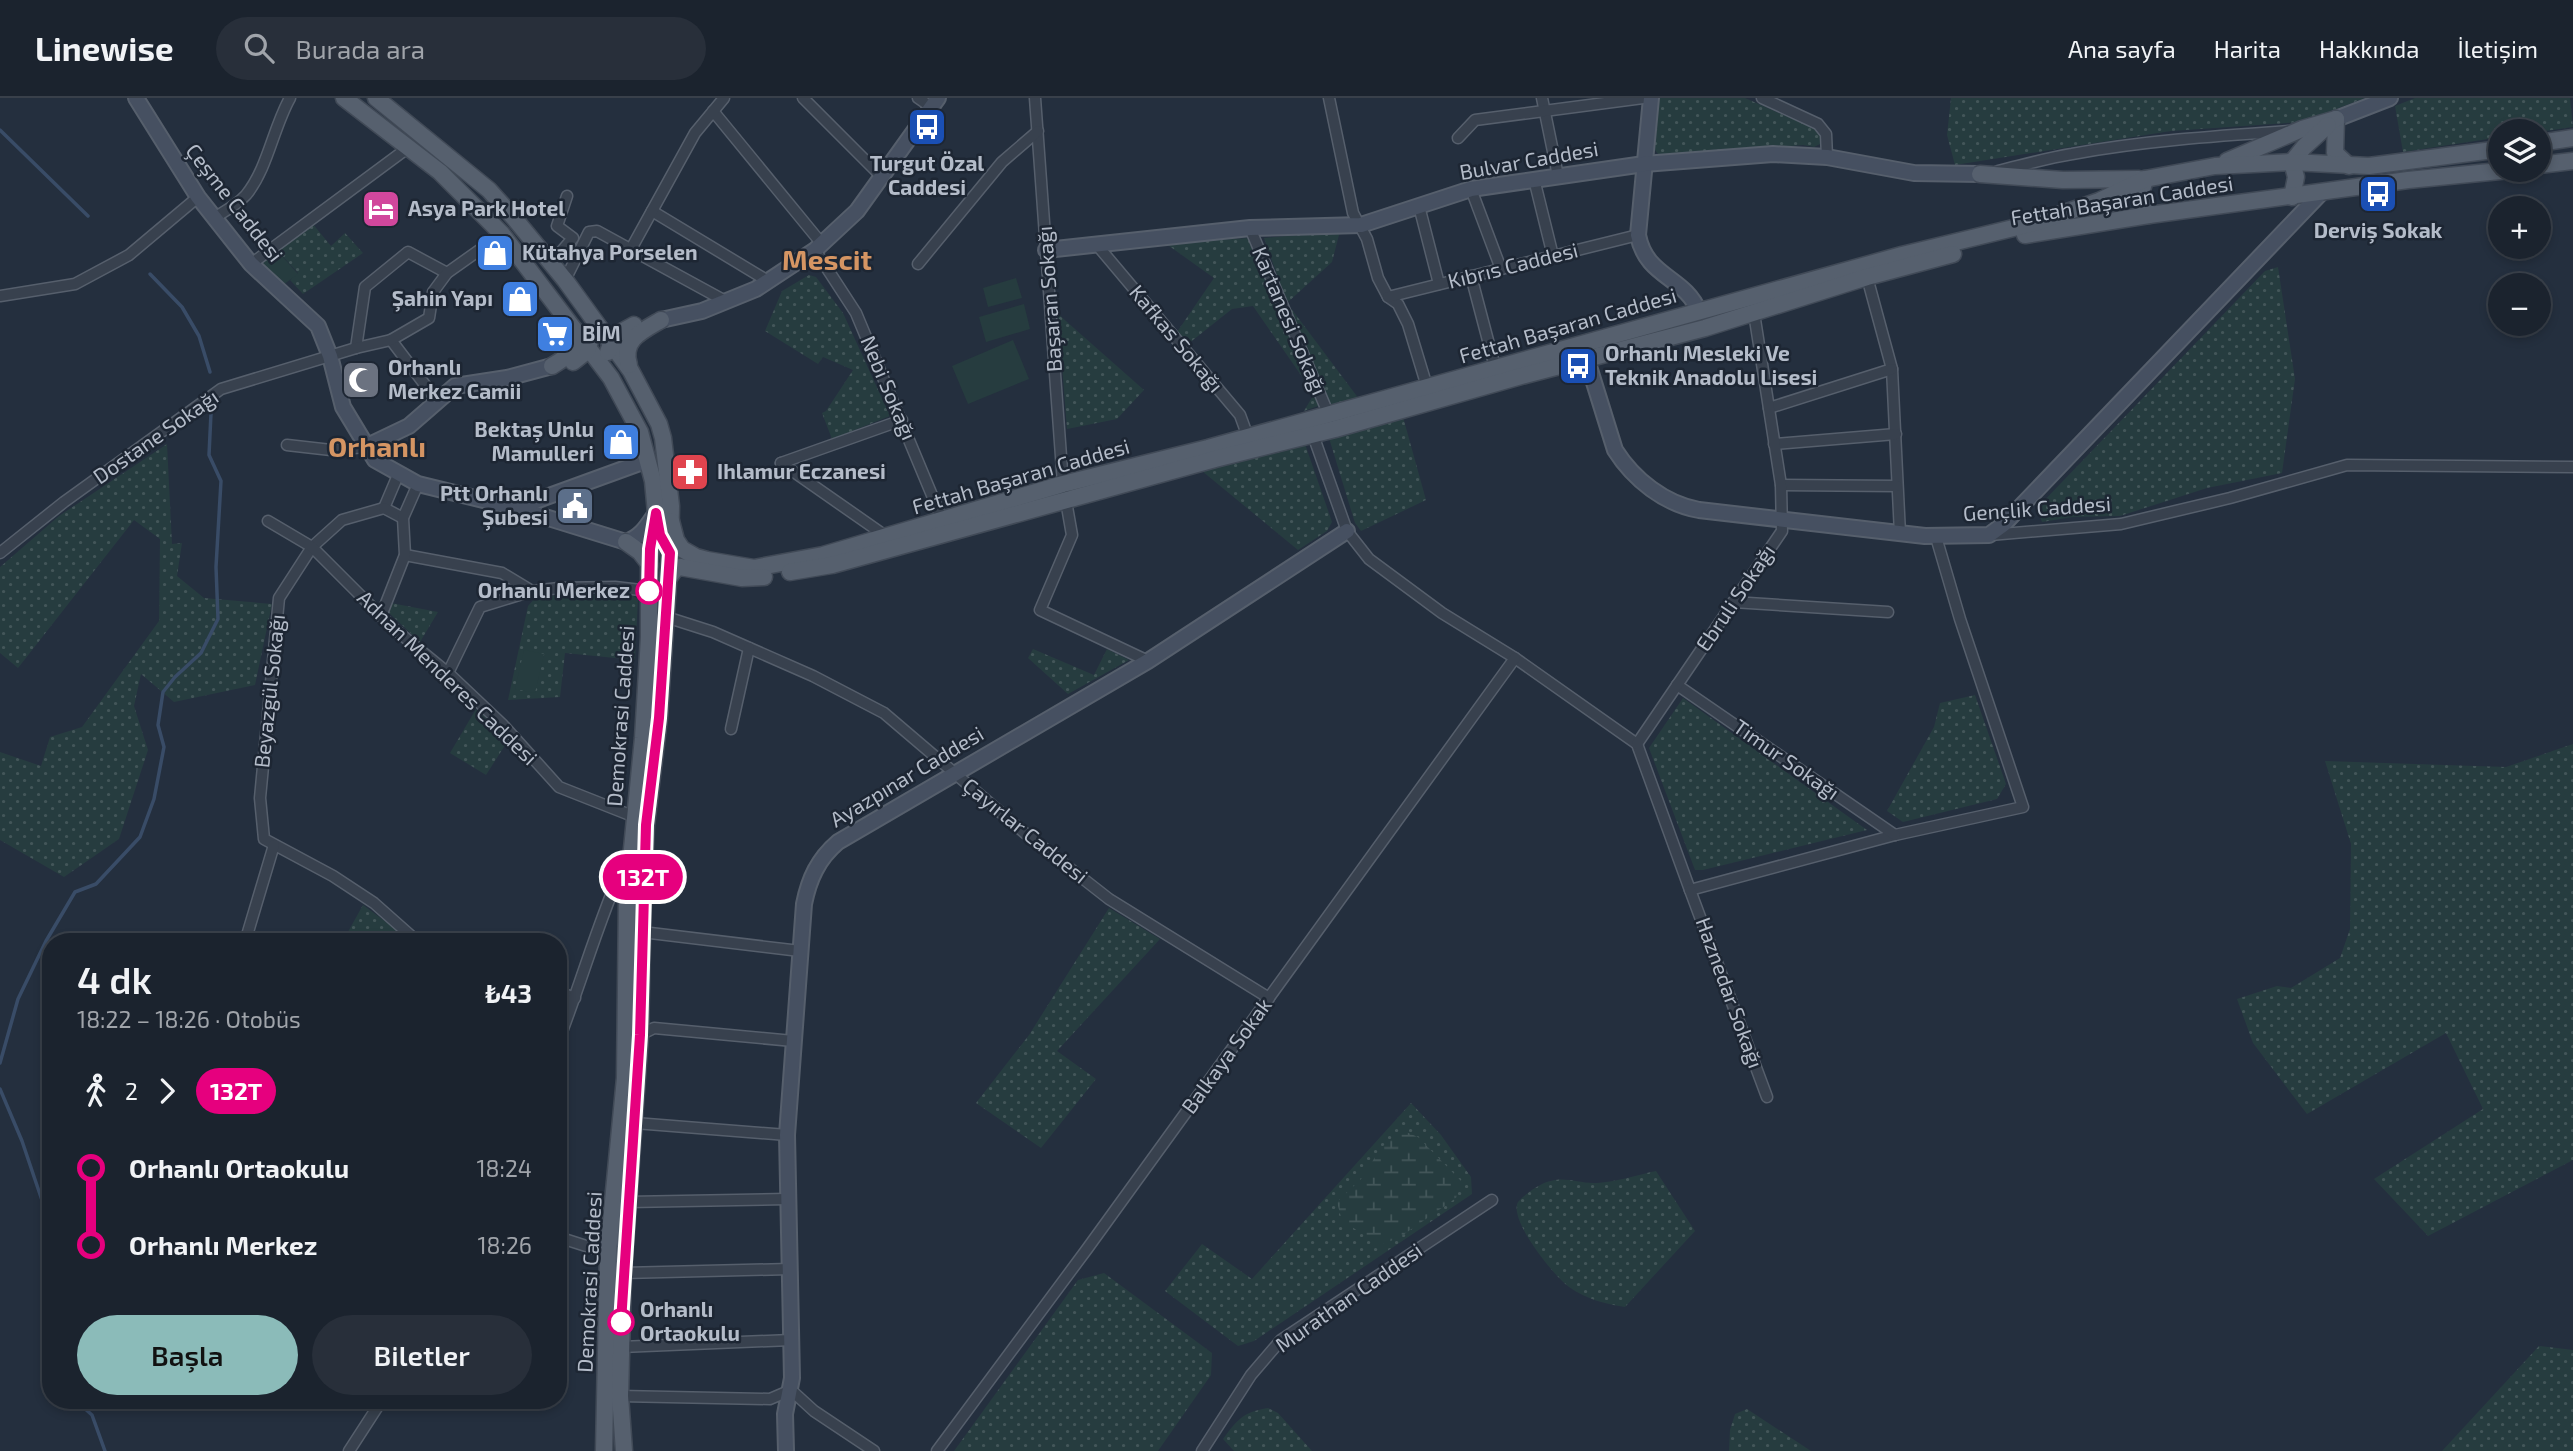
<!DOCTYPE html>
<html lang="tr">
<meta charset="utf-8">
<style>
body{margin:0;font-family:"Exo 2",sans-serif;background:#282f3a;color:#f1f3f6;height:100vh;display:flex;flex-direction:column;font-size:26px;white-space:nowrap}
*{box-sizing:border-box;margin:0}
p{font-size:23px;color:#a0a4aa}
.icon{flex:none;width:38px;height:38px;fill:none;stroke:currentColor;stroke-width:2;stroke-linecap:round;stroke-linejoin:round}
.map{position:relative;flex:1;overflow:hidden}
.panel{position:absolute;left:42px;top:835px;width:525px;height:476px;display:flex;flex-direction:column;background:#1b232e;border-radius:28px;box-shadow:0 4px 10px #0003,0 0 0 2px #39404a}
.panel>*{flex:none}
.badge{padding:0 14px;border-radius:23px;font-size:24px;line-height:46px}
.controls{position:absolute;left:2488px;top:21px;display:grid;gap:14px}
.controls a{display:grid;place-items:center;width:63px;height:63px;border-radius:50%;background:#1b232e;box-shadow:0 4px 10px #0003,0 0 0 2px #39404a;font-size:35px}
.map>.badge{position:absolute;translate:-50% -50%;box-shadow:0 0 0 4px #fff}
.legs{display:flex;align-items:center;gap:10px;height:77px;padding:0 35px;font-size:23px}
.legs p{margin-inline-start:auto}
.summary{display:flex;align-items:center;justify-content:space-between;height:119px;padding:0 35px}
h1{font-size:38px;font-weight:600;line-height:52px}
.primary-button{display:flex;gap:14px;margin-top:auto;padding:14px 35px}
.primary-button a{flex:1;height:80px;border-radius:42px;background:#8bbbb9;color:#111;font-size:28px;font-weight:600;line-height:80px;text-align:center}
.primary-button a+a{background:#282f3a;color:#f1f3f6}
ul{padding:0 35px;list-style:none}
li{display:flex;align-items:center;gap:24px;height:77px;font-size:26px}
li i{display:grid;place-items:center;width:10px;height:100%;margin:0 9px;background:currentColor}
li i::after{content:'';width:18px;height:18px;margin:-9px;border:5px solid;border-radius:50%;background:#1b232e}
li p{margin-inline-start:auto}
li:first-child i{background:linear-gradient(#0000 50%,currentColor 0)}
li:last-child i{background:linear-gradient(currentColor 50%,#0000 0)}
header{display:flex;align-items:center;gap:42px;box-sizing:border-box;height:98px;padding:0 35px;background:#1b232e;border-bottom:2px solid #39404a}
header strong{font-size:33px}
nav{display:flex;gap:38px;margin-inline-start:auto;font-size:24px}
.search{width:490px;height:63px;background:#282f3a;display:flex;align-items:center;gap:18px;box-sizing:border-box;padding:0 24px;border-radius:38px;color:#a0a4aa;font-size:26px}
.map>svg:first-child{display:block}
.green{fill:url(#green-dots)}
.wetland{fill:url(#wetland-marsh)}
.pitch{fill:#263c3f}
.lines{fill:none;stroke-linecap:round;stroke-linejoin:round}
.stream{stroke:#394c67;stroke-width:3.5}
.street-casing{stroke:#565f6c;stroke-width:13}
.secondary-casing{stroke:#565f6c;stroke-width:18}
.primary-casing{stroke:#414a57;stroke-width:19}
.street{stroke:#38414e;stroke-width:10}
.secondary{stroke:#465061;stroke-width:14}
.primary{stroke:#56606e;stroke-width:16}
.line-1-casing{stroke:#fff;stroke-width:16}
.line-1{stroke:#e6007e;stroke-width:10}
.stop-1-dot{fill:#fff;stroke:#e6007e;stroke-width:3.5}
.labels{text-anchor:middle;stroke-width:5;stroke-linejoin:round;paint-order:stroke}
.street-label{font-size:21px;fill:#b4bcc9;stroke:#1d2633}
.poi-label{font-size:21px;font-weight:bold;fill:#b4bcc9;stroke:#1d2633;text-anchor:start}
.stop-label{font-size:21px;font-weight:bold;fill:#b4bcc9;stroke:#1d2633;text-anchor:end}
.district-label{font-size:28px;font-weight:bold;fill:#d59563;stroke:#1d2633}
</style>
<header>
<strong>Linewise</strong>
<div class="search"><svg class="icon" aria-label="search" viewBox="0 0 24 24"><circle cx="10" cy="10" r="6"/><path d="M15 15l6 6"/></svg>Burada ara</div>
<nav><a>Ana sayfa</a><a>Harita</a><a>Hakkında</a><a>İletişim</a></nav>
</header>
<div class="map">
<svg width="2573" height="1353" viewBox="0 0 2573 1353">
<defs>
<pattern id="green-dots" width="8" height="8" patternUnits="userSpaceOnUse" patternTransform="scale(1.75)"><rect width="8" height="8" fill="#263c3f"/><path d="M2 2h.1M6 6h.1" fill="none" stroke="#435659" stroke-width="1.8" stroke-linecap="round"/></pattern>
<pattern id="wetland-marsh" width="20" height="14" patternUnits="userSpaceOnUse" patternTransform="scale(1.75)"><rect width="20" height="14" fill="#263c3f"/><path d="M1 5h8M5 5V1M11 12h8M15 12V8" fill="none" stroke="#435659"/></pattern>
</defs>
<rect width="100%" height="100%" fill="#242f3e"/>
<g class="green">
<path d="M1659 0H1745L1813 30 1820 35V46L1814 49 1803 47 1660 58 1654 51Z"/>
<path d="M1951 0H2365L2302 24 2171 33 1955 67 1947 37Z"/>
<path d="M2415 0H2570L2573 29 2539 34 2501 33V39L2403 54 2395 8Z"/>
<path d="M312 125 331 148 345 135 363 155 303 196 290 182 298 175 277 152Z"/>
<path d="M1340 133 1332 164 1287 205 1359 301 1331 307 1287 205 1264 140Z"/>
<path d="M1250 140 1321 307 1304 313 1314 296 1253 208 1232 211 1188 246 1177 234 1214 180 1165 145Z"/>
<path d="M2278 169 2295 281 2282 375 2207 390 2120 418 2073 419 2042 424 2037 410 2265 173Z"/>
<path d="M809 177 816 179 843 215 890 318 832 341 822 315 826 313 853 272 823 259 818 266 765 233 782 193Z"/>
<path d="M1058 216 1144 292 1117 321 1067 331Z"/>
<path d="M1403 319 1426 402 1361 433 1355 425 1329 340Z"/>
<path d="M167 346 172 446 182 445 177 478 204 500 272 506 255 587 174 604 141 576 134 608 148 652 119 741 64 779 0 742V654L41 668 50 639 82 629 159 523 160 441 134 422 18 570 0 555V469L59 418Z"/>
<path d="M1305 346 1332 424 1327 433 1298 452 1202 373Z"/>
<path d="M630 496 638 501 635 562 565 555 560 599 508 602 528 508 537 498Z"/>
<path d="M391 505 438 514 420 544 388 514Z"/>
<path d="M1033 551 1094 577 1107 551 1129 562 1068 596 1028 560Z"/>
<path d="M1975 597 2006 686 1997 701 1903 724 1887 713 1934 629 1940 605Z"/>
<path d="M1683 600 1867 732 1703 772H1695L1649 650Z"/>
<path d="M476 611 509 641 486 677 450 655Z"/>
<path d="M2573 646V1062L2428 1138 2374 1081 2483 1011 2446 935 2307 1016 2253 945 2237 901 2277 888 2291 890 2340 860 2350 831 2351 746 2325 663 2506 669Z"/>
<path d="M363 807 412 843 348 844 344 841Z"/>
<path d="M1109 810 1160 841 1057 953 1096 981 1041 1050 976 1005 1029 937Z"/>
<path d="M1411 1005 1441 1037 1471 1079 1472 1096 1254 1243 1238 1248 1165 1193 1202 1146 1252 1181Z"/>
<path d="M1656 1073 1695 1133 1625 1209C1605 1206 1586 1201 1569 1189 1555 1179 1508 1122 1518 1104 1521 1100 1530 1093 1535 1090 1561 1074 1573 1086 1597 1085 1616 1084 1637 1077 1656 1073Z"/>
<path d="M1104 1175 1212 1255 1211 1277 1158 1353H954L1078 1182Z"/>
<path d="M2539 1248 2573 1252V1353H2442Z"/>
<path d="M1268 1310 1278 1315 1312 1353H1234L1223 1341C1238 1321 1243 1314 1268 1310Z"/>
<path d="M1747 1311 1811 1353H1729L1730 1332 1735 1316Z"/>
</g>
<path class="wetland" d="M1401 1032 1418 1039 1461 1083 1456 1100 1400 1139 1381 1147 1342 1123 1337 1104 1361 1081 1381 1050Z"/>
<g class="pitch">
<path d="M275 150 298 176 283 187 258 164Z"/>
<path d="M1016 180 1022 200 988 209 983 190Z"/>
<path d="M1024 206 1030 231 986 244 979 219Z"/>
<path d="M1013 242 1029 281 968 306 952 268Z"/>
<path d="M524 552 544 556 535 595 515 591Z"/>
</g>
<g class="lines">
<g class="stream">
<path d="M0 32 88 118"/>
<path d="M150 176 182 209 199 238 210 274"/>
<path d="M0 965 18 901 46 843 75 794 96 786 140 739 154 701 164 649 158 627 163 594 175 579 201 555 218 521 216 469 221 383 209 357 211 315"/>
<path d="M0 991 22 1043 51 1129"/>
<path d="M75 1302 92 1317 105 1353"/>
</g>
<defs>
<g id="street">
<path d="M803 0 881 78"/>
<path d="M918 0 931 9"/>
<path d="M1035 0 1063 386 1072 437 1040 512 1148 563"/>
<path d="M1329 0 1353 115 1367 141 1378 180 1388 199 1398 206 1408 226 1428 292"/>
<path d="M1542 0 1558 78"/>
<path d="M1762 0 1818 26 1826 36 1827 59"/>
<path d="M713 13 822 146"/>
<path d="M1458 40 1475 22 1643 0"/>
<path d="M1998 73C2023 67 2047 60 2072 56 2143 43 2216 38 2288 33"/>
<path d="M1534 81 1553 158"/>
<path d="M1471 91 1501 171"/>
<path d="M1419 108 1439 186"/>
<path d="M652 113 768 183"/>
<path d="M214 120C225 113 237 107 246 97 268 70 273 30 290 0"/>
<path d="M1250 130 1328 315"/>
<path d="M1097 147 1240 317 1248 339"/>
<path d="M631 151 695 35 724 0"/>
<path d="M815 152 856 215 944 426"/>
<path d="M548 160 553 163 573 140 557 128 567 98"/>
<path d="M251 166 409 49"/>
<path d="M918 166 1002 64 1038 33"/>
<path d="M1471 178 1495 269"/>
<path d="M1867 179 1892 271 1900 436"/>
<path d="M565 182 589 134 597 133 727 204"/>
<path d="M0 198 75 186 129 157 198 99"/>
<path d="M1388 199 1638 137"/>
<path d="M391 242 438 304"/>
<path d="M356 250 365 189 408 154 447 175"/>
<path d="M1769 310 1892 271"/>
<path d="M1313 337 1347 433 1369 461 1442 515 1515 560 1637 646 1690 792 1895 737 2023 709 1960 521 1936 439"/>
<path d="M1774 346 1896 336"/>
<path d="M287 347 331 352 365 349"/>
<path d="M781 365 887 439"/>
<path d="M781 365 902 322"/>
<path d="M1781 387 1897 388"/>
<path d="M384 410 342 422 312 449 279 500 260 700 264 741 333 778 374 805 418 844"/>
<path d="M384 410 398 377"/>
<path d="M384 410 403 420"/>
<path d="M268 423 312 449 392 529 448 575 503 627 559 689 635 719"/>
<path d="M1990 437 2121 426 2230 400 2347 367 2573 369"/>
<path d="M0 455 64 404 221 291 356 250 391 242 429 220 433 194 447 175 502 136"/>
<path d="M405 457 502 475 532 493 559 490 615 489 649 493"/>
<path d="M1733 504 1888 514"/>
<path d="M381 518 405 457 403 420 418 386"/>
<path d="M666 519 713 534 813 578 884 615 1026 736 1109 801 1269 900"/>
<path d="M448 575 480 509 532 493"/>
<path d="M1677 587 1895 737"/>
<path d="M731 631 749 550"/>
<path d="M1637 646 1782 433 1781 387 1754 215"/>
<path d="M1690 792 1767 999"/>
<path d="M642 834 800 853"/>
<path d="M245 844 274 747"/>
<path d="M558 894 575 900"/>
<path d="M640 937 654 930 793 943"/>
<path d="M558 944C582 883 599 820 626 761"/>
<path d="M635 1025 787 1037"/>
<path d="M628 1104 787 1101"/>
<path d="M558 1139 608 1155"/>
<path d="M623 1175 790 1171"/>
<path d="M621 1249 791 1242"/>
<path d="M620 1298 770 1301 791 1292 814 1313 874 1353"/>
<path d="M349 1353 382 1302"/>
<path d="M937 1353 1087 1151 1515 560"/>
<path d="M1202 1353 1251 1277 1281 1242 1492 1102"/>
</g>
<g id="secondary">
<path d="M136 0 198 99 251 166 318 228 330 258 343 309 375 362 418 386 516 410 626 444C641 439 647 428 656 415"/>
<path d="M1651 0 1638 137C1646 180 1685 178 1699 214"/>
<path d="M2336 21 2390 0"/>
<path d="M1046 152 1250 130 1361 127 1471 91 1644 66 1773 56 1827 59 1914 75 1980 76"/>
<path d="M661 222 702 213 756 191 815 152 857 113 938 0"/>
<path d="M1587 262 1615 352C1634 382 1665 406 1699 412L1925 438 1989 437 2004 426 2321 95"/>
<path d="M365 349 409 328 455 288 507 280 552 268"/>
<path d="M516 410 648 362"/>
<path d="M786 1353 785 1316 792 1280 787 1037 804 806C809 781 818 761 838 744L1148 563 1347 433"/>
</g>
<g id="primary">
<path d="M344 0 440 74 502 136 611 280 640 334 653 383 656 415 649 466V539L643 640 627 801 625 980 608 1155 604 1353"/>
<path d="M376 0 489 92 514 120 565 182 631 273 659 326 663 340 671 408 670 455 659 620 646 727 643 787 640 937 623 1175 620 1298 624 1353"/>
<path d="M2336 21 2335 55 2349 68"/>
<path d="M2539 45 2573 40"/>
<path d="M2227 63 2302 31 2336 21"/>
<path d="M2539 67 2573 63"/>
<path d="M1980 76 2063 82 2139 81"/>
<path d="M2145 81 2140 100 2149 117"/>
<path d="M2292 99 2296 79 2292 64 2304 49 2328 27"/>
<path d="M2025 137 2149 117 2408 82 2510 72"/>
<path d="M608 254 614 238 634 227"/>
<path d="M573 264 587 253 591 239"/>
<path d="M629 267C621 242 642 233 661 222"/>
<path d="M552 268C569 258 580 250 571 230"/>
<path d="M671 423 676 442 682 451 696 459 707 462 754 470 823 457 1063 386 1208 350 1902 157 2038 124 2099 103 2145 81 2215 68 2292 64 2369 68 2501 51"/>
<path d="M626 444 640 454 650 467"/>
<path d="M790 474 832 467 1215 361 1335 331 1525 277 1705 230 1867 179 1953 156"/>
<path d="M668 481 676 470 680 469 742 480 764 479"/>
</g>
</defs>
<use href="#street" class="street-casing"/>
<use href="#secondary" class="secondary-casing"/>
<use href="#primary" class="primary-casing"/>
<use href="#street" class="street"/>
<use href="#secondary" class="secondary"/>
<use href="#primary" class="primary"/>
</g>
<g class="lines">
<defs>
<path id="line-1" d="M621 1224 640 937 646 727 659 620 670 455 660 437 656 415 650 451 649 493"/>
</defs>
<use href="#line-1" class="line-1-casing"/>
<use href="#line-1" class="line-1"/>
</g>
<defs>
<symbol id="bus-square" viewBox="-11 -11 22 22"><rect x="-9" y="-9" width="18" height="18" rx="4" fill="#1a4fb4" stroke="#1d2633"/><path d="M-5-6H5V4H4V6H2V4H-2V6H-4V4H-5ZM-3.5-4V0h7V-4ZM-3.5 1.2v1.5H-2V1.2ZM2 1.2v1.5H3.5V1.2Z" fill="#fff"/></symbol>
<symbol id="hotel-square" viewBox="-11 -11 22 22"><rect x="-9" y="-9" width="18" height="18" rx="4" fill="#d1479c" stroke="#1d2633"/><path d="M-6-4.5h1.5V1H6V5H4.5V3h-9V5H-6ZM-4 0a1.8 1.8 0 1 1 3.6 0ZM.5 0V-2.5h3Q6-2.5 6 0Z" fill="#fff"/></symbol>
<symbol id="shop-square" viewBox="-11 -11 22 22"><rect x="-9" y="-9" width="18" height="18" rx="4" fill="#3f7fe0" stroke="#1d2633"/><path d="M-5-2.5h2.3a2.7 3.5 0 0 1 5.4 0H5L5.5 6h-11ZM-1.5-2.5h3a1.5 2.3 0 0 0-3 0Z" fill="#fff"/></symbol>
<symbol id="supermarket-square" viewBox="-11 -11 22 22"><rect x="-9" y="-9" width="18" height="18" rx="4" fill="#3f7fe0" stroke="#1d2633"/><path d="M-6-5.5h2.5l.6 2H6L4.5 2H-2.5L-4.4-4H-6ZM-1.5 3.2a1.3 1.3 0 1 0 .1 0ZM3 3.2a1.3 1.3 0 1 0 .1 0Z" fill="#fff"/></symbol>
<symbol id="mosque-square" viewBox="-11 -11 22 22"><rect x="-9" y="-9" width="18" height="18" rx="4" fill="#6b7280" stroke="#1d2633"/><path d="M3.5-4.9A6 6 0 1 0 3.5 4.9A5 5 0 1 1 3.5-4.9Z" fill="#fff"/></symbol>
<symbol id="pharmacy-square" viewBox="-11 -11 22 22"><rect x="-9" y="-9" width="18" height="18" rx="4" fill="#e0444e" stroke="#1d2633"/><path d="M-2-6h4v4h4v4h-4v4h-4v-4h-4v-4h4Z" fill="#fff"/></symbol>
<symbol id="civic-square" viewBox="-11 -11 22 22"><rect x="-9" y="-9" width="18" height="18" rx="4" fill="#5c6f8a" stroke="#1d2633"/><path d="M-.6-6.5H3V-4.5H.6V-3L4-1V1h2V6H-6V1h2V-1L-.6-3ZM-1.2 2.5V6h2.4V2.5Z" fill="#fff"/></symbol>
</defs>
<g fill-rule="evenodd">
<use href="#bus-square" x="905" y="7" width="44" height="44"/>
<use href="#bus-square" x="2356" y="74" width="44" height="44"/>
<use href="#hotel-square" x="359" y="89" width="44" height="44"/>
<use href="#shop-square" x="473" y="133" width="44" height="44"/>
<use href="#shop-square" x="498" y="179" width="44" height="44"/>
<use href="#supermarket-square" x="533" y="214" width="44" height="44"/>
<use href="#bus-square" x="1556" y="246" width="44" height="44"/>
<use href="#mosque-square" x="339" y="260" width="44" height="44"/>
<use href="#shop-square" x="599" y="322" width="44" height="44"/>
<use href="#pharmacy-square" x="668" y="352" width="44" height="44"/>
<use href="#civic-square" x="553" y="386" width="44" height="44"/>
</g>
<g class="stop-1-dot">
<circle cx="649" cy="493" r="12"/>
<circle cx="621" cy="1224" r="12"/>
</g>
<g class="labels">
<g class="street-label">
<text transform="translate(1529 63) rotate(-10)" y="7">Bulvar Caddesi</text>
<text transform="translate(2122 103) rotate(-9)" y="7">Fettah Başaran Caddesi</text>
<text transform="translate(234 105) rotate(52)" y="7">Çeşme Caddesi</text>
<text transform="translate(1513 168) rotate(-14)" y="7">Kıbrıs Caddesi</text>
<text transform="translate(1050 201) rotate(-94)" y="7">Başaran Sokağı</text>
<text transform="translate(1289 223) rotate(67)" y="7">Kartanesi Sokağı</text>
<text transform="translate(1568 228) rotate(-16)" y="7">Fettah Başaran Caddesi</text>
<text transform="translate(1176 241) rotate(50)" y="7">Kafkas Sokağı</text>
<text transform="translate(888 290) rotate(67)" y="7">Nebi Sokağı</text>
<text transform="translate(156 339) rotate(-35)" y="7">Dostane Sokağı</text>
<text transform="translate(1021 379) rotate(-16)" y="7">Fettah Başaran Caddesi</text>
<text transform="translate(2037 411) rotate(-4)" y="7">Gençlik Caddesi</text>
<text transform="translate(1736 500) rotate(-56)" y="7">Ebruli Sokağı</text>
<text transform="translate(447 580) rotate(44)" y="7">Adnan Menderes Caddesi</text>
<text transform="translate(270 593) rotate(-84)" y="7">Beyazgül Sokağı</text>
<text transform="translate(621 618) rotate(-86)" y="7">Demokrasi Caddesi</text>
<text transform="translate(1786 662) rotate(35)" y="7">Timur Sokağı</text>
<text transform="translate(907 679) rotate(-31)" y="7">Ayazpınar Caddesi</text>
<text transform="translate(1025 733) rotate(39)" y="7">Çayırlar Caddesi</text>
<text transform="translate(1729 895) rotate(70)" y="7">Haznedar Sokağı</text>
<text transform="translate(1227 958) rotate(-54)" y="7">Balkaya Sokak</text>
<text transform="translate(590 1184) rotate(-87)" y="7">Demokrasi Caddesi</text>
<text transform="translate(1349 1200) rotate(-35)" y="7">Murathan Caddesi</text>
</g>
<g class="poi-label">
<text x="927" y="73" text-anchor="middle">Turgut Özal<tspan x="927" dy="24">Caddesi</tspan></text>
<text x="408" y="118">Asya Park Hotel</text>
<text x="2378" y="140" text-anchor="middle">Derviş Sokak</text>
<text x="522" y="162">Kütahya Porselen</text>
<text x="493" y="208" text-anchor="end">Şahin Yapı</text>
<text x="582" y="243">BİM</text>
<text x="1605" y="263">Orhanlı Mesleki Ve<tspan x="1605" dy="24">Teknik Anadolu Lisesi</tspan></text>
<text x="388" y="277">Orhanlı<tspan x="388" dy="24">Merkez Camii</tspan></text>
<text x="594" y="339" text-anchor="end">Bektaş Unlu<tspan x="594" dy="24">Mamulleri</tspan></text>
<text x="717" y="381">Ihlamur Eczanesi</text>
<text x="548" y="403" text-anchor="end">Ptt Orhanlı<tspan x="548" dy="24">Şubesi</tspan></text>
</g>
<g class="stop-label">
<text x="630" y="500">Orhanlı Merkez</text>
<text x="640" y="1219" text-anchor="start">Orhanlı<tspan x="640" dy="24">Ortaokulu</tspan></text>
</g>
<g class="district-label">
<text x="827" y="172">Mescit</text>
<text x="377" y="359">Orhanlı</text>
</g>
</g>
</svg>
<div class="controls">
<a><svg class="icon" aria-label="layers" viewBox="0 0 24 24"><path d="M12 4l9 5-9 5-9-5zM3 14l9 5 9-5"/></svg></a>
<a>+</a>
<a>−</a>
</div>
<b class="badge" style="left:643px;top:779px;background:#e6007e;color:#fff">132T</b>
<section class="panel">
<div class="summary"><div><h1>4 dk</h1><p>18:22 – 18:26 · Otobüs</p></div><b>₺43</b></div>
<div class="legs"><svg class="icon" aria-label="walk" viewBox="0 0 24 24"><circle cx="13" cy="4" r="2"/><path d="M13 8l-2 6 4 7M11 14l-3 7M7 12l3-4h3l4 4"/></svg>2<svg class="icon" aria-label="forward" viewBox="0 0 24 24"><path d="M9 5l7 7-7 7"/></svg><b class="badge" style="background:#e6007e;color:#fff">132T</b></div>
<ul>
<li><i style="color:#e6007e"></i><b>Orhanlı Ortaokulu</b><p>18:24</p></li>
<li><i style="color:#e6007e"></i><b>Orhanlı Merkez</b><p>18:26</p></li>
</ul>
<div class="primary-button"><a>Başla</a><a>Biletler</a></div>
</section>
</div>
